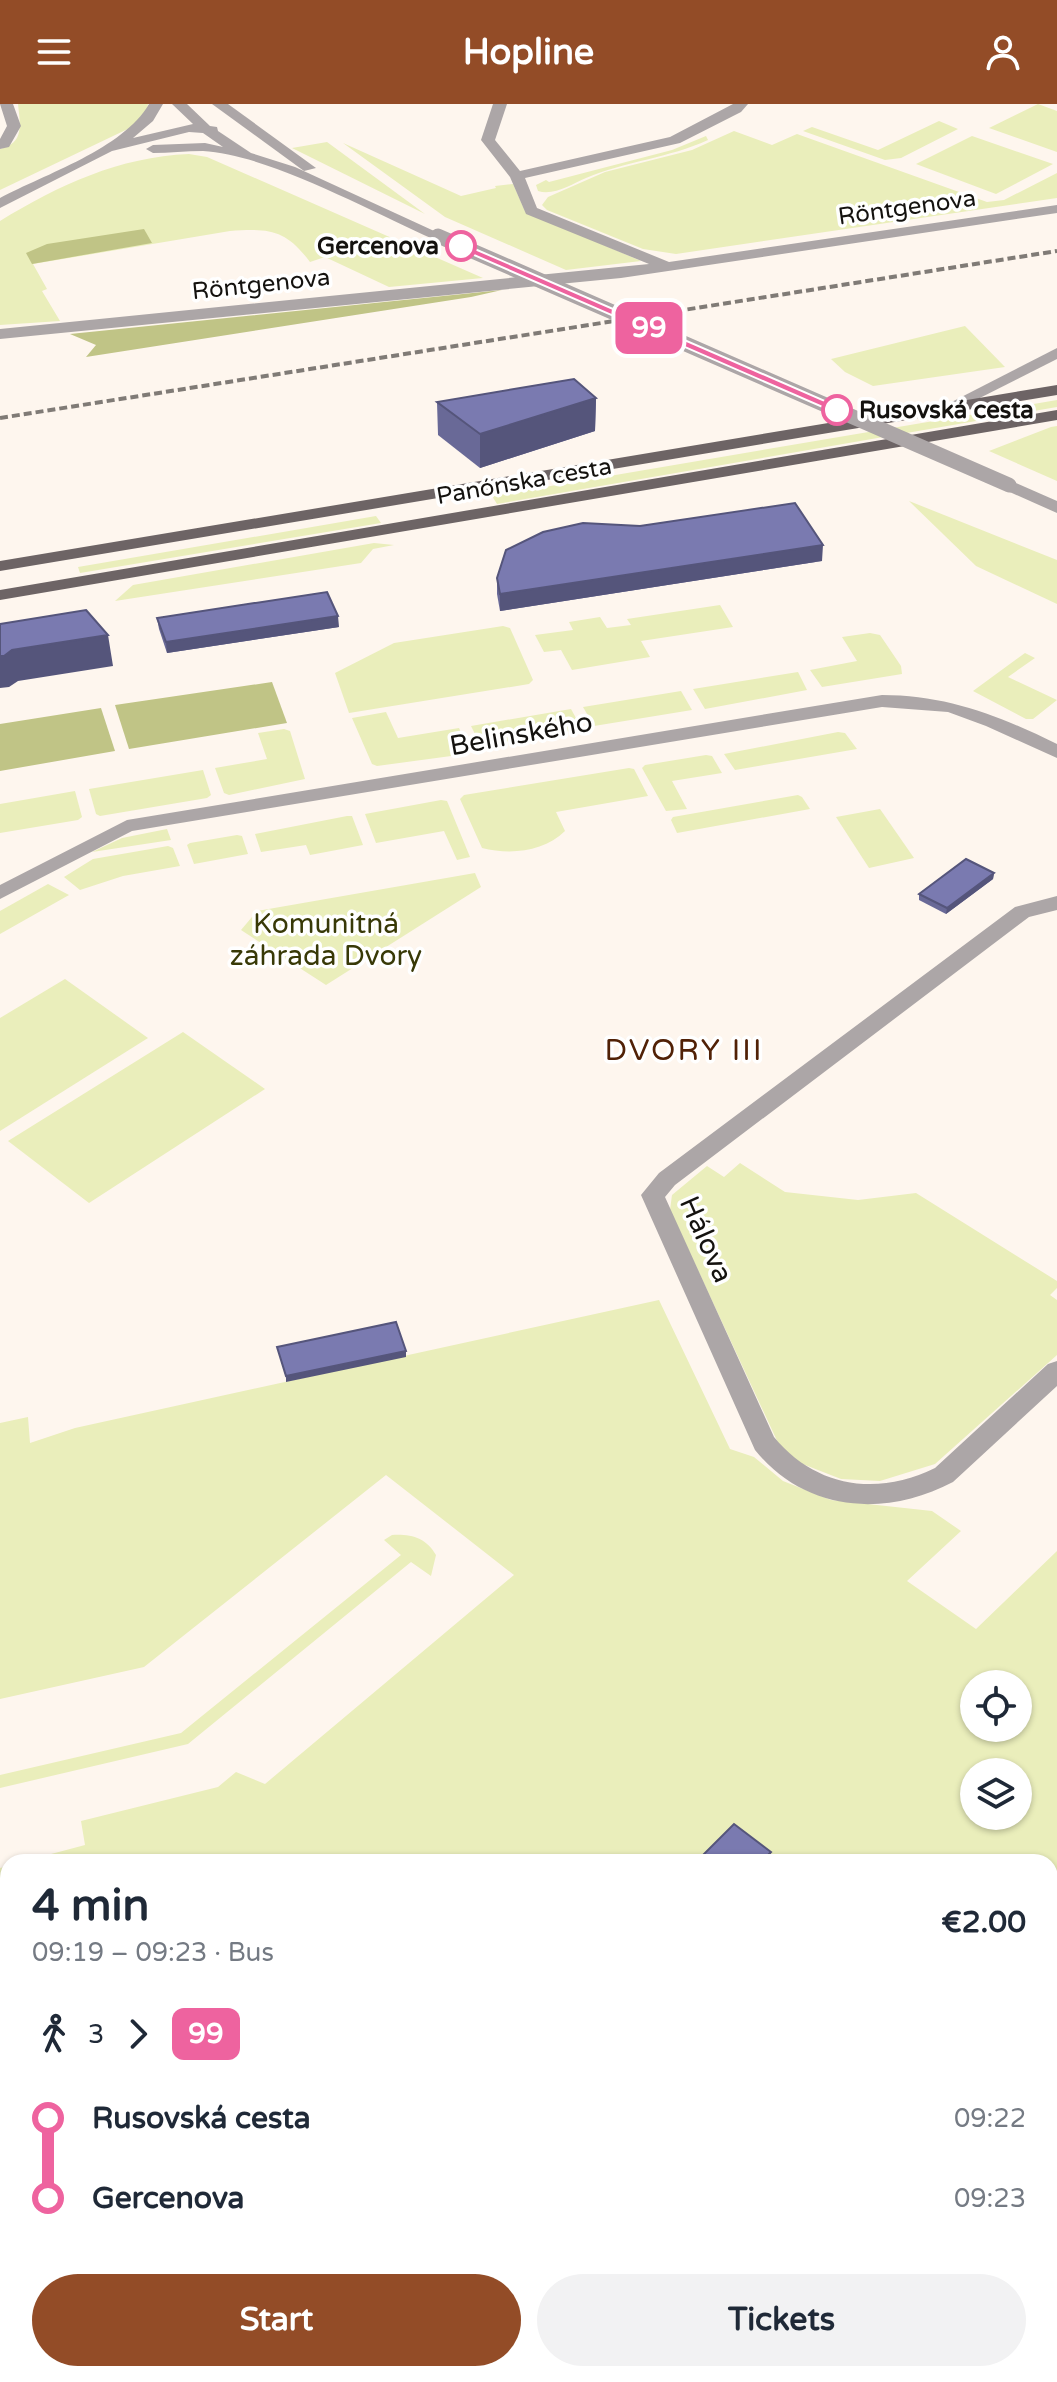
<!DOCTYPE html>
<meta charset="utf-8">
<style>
body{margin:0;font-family:"Varela Round",sans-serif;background:#f2f2f3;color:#1f2937;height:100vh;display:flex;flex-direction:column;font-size:30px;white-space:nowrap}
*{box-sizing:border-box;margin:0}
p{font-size:26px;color:#747a83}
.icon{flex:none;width:44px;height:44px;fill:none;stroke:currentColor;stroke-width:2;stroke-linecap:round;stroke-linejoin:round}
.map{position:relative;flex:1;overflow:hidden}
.drawer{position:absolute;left:0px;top:1750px;width:1058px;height:528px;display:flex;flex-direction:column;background:#fff;border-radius:24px 24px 0 0;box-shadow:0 2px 6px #0004}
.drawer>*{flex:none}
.badge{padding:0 16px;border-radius:12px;font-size:28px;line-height:52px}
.tools{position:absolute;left:960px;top:1566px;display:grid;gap:16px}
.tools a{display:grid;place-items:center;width:72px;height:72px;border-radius:50%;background:#fff;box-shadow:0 2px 6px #0004;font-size:40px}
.map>.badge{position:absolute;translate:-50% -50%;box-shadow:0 0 0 4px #fff}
.legs{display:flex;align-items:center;gap:12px;height:88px;padding:0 32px;font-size:26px}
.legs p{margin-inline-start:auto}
.head{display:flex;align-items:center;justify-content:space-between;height:136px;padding:0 32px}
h1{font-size:44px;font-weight:800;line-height:60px}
.primary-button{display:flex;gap:16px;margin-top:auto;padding:16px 32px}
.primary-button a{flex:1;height:92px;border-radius:48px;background:#934c27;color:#fff;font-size:32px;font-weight:800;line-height:92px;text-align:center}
.primary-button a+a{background:#f2f2f3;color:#1f2937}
ul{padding:0 32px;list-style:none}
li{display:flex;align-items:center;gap:28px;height:80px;font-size:30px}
li i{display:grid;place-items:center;width:12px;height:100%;margin:0 10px;background:currentColor}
li i::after{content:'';width:20px;height:20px;margin:-10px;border:6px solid;border-radius:50%;background:#fff}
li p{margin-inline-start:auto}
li:first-child i{background:linear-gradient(#0000 50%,currentColor 0)}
li:last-child i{background:linear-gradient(currentColor 50%,#0000 0)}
header{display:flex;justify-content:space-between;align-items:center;height:104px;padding:0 32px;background:#934c27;color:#fff;font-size:36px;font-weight:800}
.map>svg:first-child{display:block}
.green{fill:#eaeebb;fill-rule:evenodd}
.forest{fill:#c0c486}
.water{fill:#53a7a9}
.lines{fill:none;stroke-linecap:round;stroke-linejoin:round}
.minor{fill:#aca6a7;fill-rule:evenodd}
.major{fill:#6d6465;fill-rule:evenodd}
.rail{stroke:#807b76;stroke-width:4;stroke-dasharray:8 4;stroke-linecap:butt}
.minor-bridge{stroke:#aca6a7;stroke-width:15}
.wall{fill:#696997}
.shaded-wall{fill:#55557b}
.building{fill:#7a7ab0;stroke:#55557b;stroke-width:2}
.line-1{fill:#ee639f;stroke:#fff;stroke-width:2}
.stop-1-dot{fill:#fff;stroke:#ee639f;stroke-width:4}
.labels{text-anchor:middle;stroke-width:7;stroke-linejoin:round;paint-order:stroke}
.far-street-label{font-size:24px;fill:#14120f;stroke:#fff}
.far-stop-label{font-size:24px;font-weight:bold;fill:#14120f;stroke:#fff;text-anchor:end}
.street-label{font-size:28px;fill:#14120f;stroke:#fff}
.park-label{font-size:28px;fill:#383907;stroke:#fff}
.neighbourhood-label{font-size:30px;letter-spacing:2px;fill:#512106;stroke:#fff}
</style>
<header><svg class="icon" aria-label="menu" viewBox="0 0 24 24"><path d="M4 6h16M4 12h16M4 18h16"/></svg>Hopline<svg class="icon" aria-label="person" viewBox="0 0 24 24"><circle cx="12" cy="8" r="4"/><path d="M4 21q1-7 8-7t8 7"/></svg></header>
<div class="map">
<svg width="1057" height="2278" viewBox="0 0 1057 2278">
<rect width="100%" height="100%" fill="#fef6ee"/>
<g class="green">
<path d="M18 0H148L146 9 132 23 0 86V45C25 39 20 20 18 0Z"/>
<path d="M1038 0 1057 7V48L989 24Z"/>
<path d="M939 17 958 25 901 54 885 56 803 27 812 23 878 46Z"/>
<path d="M734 27 772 41 797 30 987 98 1004 96 1057 69V94L676 150 643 145 547 106 542 101 548 93 605 68 692 46Z"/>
<path d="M706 32 708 36C669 54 626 57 586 74 572 80 554 92 538 87L536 81 546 76 549 78 672 46Z"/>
<path d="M972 32 1053 60 996 90 916 60Z"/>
<path d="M327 38 425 110 292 44Z"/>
<path d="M343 39 461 92 496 84 495 82 513 80 525 107 641 157 566 166 445 113Z"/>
<path d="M189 50 207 53 483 174 389 183 325 153 310 158C286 126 270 124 230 127L33 160 47 185 42 187 60 217 0 221V117C59 81 119 53 189 50Z"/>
<path d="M965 222 1005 263 873 282 845 268 831 255Z"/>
<path d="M1057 296V303L497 400 492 392Z"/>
<path d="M1057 322V377L989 347 1051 323Z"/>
<path d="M909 397 1057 456V500L976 462Z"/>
<path d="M376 412 381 419 80 469 78 463Z"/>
<path d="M374 439 394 441 373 445 361 459 115 497 133 481Z"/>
<path d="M720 501 733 523 641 537 650 553 572 566 561 546 544 548 535 531 573 526 569 518 600 513 607 524 631 521 627 515Z"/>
<path d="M503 522 510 524 533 576 529 580 349 609 335 569 394 539Z"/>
<path d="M870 529 880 531 901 562 902 570 822 583 810 566 857 557 842 533Z"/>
<path d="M1025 549 1035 554 1008 573 1057 596 1033 615H1026L973 587Z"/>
<path d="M798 568 807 586 705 605 693 585Z"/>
<path d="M681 587 692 606 594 622 583 603Z"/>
<path d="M571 605 582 625 481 642 471 622Z"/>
<path d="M386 608 398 634 459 624 470 647 466 650 377 662 372 660 352 614Z"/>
<path d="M284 625 290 627 305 675 229 691 224 689 215 664 267 655 258 629Z"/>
<path d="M838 628 845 629 857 645 735 666 724 650Z"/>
<path d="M706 651 712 652 722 669 672 677 687 705 666 707 642 664 645 661Z"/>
<path d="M629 664 634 665 648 692 556 708 565 727C544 748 510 751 482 744L460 695 464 691Z"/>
<path d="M203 666 211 691 207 694 100 712 96 710 89 685Z"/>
<path d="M75 687 82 713 78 716 0 729V700Z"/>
<path d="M798 691 802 693 810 705 677 729 671 716 673 713Z"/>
<path d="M441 696 447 697 470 753 457 756 444 727 376 739 365 710Z"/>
<path d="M880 705 914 754 869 764 836 713Z"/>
<path d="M347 712H352L363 741 310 751 306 741 261 748 255 730Z"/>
<path d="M167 725 171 736 92 748 122 734Z"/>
<path d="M237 731 242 732 248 750 194 760 187 741 190 739Z"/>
<path d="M168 742 173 744 180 762 123 772 80 786 64 773 93 755Z"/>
<path d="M475 769 481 783 326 881 241 826 257 807Z"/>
<path d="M48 780 69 791 0 830V807Z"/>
<path d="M65 875 148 934 0 1027V914Z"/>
<path d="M183 928 265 985 89 1099 8 1037Z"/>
<path d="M740 1059 785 1088 858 1096 916 1089 1057 1177V1184L1050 1191 1057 1196V1251L935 1360 880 1377 841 1375 800 1359 779 1341 670 1106 672 1091 707 1062 724 1073Z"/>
<path d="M659 1196 730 1345 754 1353 783 1377 831 1396 932 1407 961 1427 907 1477 976 1525 1057 1447V2081L1050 2090V1758H21L85 1741 81 1717 218 1683 236 1668 265 1680 514 1471 386 1371 144 1563 0 1595V1319L28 1313 30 1339 75 1324ZM974 1580H1018V1624H974ZM974 1668H1018V1712H974Z"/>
<path d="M392 1431C412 1430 426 1434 436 1451L431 1472 411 1458 188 1640 0 1684V1671L181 1629 401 1451 384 1436Z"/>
<path d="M8 1762V2053L0 2060V1764Z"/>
<path d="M46 2270H899L891 2278H37Z"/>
</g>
<g class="forest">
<path d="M144 125 152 139 32 160 26 149 47 140Z"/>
<path d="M502 186 471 193 86 253 96 241 70 230Z"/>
<path d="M272 578 287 619 129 645 115 601Z"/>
<path d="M101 604 115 647 0 667V620Z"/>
</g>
<path class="water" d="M1057 2081V2278H891L899 2270H1050V2090Z"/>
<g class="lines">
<g class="minor">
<path d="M0 0H13L21 22 9 43 0 45V35L7 22Z"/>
<path d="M149 0H163L153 17 133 34 193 20 172 0H187L210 22 217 23 218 27 251 49 295 63 445 132 443 135H433C372 108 267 50 203 47 186 47 169 49 153 49L146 45 153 41 205 39 223 43 203 29 189 28 112 47 0 104V94C45 70 123 45 149 0Z"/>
<path d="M212 0H228L316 64 304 67Z"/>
<path d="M493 0H507L495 36 520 67 670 33 733 0H748L741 8 680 39 525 74 537 104 669 158 1057 101V109L621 174 0 235V225L649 160 526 110 510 73 481 36Z"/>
<path d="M1057 244V255L952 308 946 310 938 305Z"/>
<path d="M1009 376 1057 397V409L1003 385 1001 381Z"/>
<path d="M882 591C947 591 1000 612 1057 640V654L986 622 948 608 882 603 132 727 0 795V781L127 716Z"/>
<path d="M1057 792V806L1029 813 675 1081 665 1093 774 1333C815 1383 877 1393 935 1364L1048 1260 1057 1257V1282L953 1378C885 1414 805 1408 755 1346L641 1091 659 1069 1015 803Z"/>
</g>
<g class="major">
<path d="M1057 281V291L0 467V457Z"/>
<path d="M1057 306V316L0 496V486Z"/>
</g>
<path class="rail" d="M0 314 1057 147"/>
<path class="minor-bridge" d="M438 132 1009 381"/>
</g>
<g class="wall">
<path d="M596 294 595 327 480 364 438 331 437 298Z"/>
<path d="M822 457 500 507 497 490V474Z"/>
<path d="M157 514 339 523 167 549 159 525Z"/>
<path d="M994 769 993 775 946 810 919 796V790Z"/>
</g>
<g class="shaded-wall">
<path d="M596 294 595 327 480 364V330Z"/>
<path d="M823 441 822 457 500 507V490Z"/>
<path d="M338 512 339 523 167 549 166 538Z"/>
<path d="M108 531 113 562 18 577 9 583 0 584V552L12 546Z"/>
<path d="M994 769 993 775 946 810 947 804Z"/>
<path d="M406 1247V1253L286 1278V1272Z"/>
<path d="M771 1748 770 1754 766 1758H761Z"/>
</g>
<g class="building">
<path d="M574 275 596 294 480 330 437 298Z"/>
<path d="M795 399 823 441 500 490 497 474 506 446 543 428 583 419 640 422Z"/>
<path d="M327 488 338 512 166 538 157 514Z"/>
<path d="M86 506 108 531 12 546 4 552H0V520Z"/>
<path d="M966 755 994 769 947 804 919 790Z"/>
<path d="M396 1218 406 1247 286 1272 277 1243Z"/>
<path d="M734 1720 771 1748 761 1758H696Z"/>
</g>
<path class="line-1" d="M461 139 841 304 843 306 834 308 458 144Z"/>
<g class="stop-1-dot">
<circle cx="461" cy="142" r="14"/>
<circle cx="837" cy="306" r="14"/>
</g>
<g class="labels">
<g class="far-street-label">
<text transform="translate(907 103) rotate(-8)" y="8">Röntgenova</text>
<text transform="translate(261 180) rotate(-6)" y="8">Röntgenova</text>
<text transform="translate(524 377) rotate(-10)" y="8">Panónska cesta</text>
</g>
<g class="far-stop-label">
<text x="439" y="150">Gercenova</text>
<text x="859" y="314" text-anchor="start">Rusovská cesta</text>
</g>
<g class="street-label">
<text transform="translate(521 629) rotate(-10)" y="10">Belinského</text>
<text transform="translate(707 1135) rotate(66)" y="10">Hálova</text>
</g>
<g class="park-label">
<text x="326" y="829">Komunitná<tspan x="326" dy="32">záhrada Dvory</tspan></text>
</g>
<g class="neighbourhood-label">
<text x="684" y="956">DVORY III</text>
</g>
</g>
</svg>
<div class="tools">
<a><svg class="icon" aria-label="locate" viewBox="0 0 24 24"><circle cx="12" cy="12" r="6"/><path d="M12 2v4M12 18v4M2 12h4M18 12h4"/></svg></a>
<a><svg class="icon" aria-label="layers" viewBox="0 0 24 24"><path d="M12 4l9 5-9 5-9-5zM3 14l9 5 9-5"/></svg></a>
</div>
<b class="badge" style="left:649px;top:224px;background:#ee639f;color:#fff">99</b>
<section class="drawer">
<div class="head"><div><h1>4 min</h1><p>09:19 – 09:23 · Bus</p></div><b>€2.00</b></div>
<div class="legs"><svg class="icon" aria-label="walk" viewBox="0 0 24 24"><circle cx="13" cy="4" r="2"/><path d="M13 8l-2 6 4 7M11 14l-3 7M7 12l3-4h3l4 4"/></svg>3<svg class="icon" aria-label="forward" viewBox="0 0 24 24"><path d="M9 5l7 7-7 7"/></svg><b class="badge" style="background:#ee639f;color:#fff">99</b></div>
<ul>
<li><i style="color:#ee639f"></i><b>Rusovská cesta</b><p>09:22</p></li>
<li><i style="color:#ee639f"></i><b>Gercenova</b><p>09:23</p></li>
</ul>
<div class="primary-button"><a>Start</a><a>Tickets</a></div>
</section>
</div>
